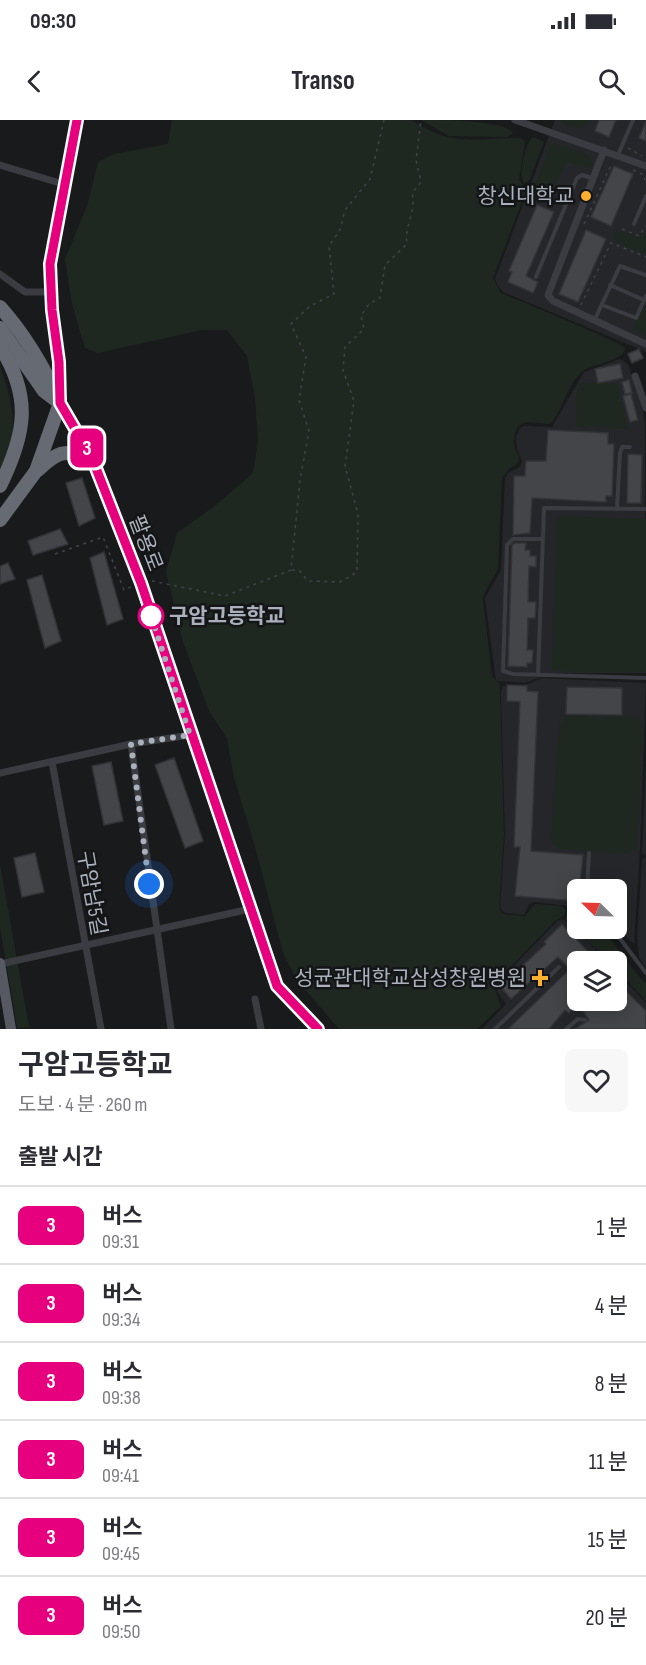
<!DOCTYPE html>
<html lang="ko">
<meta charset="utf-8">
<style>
body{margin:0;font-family:"Sofia Sans Condensed","Noto Sans KR",sans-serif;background:#f7f7f7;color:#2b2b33;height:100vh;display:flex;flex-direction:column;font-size:22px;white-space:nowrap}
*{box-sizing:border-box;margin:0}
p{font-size:20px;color:#7c7c81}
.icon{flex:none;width:33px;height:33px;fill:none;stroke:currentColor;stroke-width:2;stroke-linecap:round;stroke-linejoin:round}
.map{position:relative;height:909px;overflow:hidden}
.sheet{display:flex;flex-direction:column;background:#fff;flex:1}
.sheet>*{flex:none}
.badge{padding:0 12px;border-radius:9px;font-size:21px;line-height:39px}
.needle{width:39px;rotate:293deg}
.buttons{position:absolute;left:567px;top:759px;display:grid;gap:12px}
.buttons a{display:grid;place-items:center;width:60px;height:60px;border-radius:9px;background:#fff;box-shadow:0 3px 15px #0003;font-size:30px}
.you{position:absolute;width:30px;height:30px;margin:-15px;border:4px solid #fff;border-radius:50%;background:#1a73e8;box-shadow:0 0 0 9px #1a73e833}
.map>.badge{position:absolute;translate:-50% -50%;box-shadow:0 0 0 3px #fff}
h2{padding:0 18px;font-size:22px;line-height:54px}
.round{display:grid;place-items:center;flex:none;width:63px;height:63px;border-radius:9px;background:#f7f7f7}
.headline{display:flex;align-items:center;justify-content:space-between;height:102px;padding:0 18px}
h1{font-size:28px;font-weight:700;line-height:45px}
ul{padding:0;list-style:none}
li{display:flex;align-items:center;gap:18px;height:78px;padding:0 18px;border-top:2px solid #e1e1e2}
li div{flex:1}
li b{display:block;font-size:22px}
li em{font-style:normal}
li .badge{min-width:66px;font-weight:700;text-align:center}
.status{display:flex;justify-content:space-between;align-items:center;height:42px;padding:0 30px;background:#fff;direction:ltr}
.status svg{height:16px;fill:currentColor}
header{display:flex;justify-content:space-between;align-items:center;height:78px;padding:0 18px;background:#fff;font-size:27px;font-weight:700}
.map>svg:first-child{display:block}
.built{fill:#252629}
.green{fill:#1f2820}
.building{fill:#434549;stroke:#333438;stroke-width:1.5}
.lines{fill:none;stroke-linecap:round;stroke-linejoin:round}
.path{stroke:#404348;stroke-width:1.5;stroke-dasharray:3 4.5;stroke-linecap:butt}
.lane{stroke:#3a3c41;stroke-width:4}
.street{stroke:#3a3c41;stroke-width:7}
.secondary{stroke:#484b51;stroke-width:10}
.primary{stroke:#565961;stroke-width:10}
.highway{stroke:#666a73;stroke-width:14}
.line-casing{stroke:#fff;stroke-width:14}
.line{stroke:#e6007e;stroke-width:9}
.walk{stroke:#abb1bc;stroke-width:6;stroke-dasharray:0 10.8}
.poi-dot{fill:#fdaf30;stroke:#141517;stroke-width:2}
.stop-dot{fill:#fff;stroke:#e6007e;stroke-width:3}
.labels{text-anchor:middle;stroke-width:5;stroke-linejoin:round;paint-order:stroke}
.poi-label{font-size:21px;fill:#abb1bc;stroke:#141517;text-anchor:end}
.street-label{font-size:21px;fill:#abb1bc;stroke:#141517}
.stop-label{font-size:21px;font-weight:bold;fill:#abb1bc;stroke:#141517;text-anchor:start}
</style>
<div class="status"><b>09:30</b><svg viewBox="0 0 49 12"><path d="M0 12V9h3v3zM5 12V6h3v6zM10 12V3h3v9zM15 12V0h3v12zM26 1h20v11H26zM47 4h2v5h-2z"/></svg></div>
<header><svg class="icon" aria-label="back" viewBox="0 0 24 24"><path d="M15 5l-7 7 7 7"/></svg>Transo<svg class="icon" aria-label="search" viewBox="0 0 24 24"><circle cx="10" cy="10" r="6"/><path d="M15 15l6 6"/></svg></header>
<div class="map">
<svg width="646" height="909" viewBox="0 0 646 909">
<rect width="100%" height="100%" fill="#191a1c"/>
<g class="built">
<path d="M555 0H646V232L503 172 498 166 495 159Z"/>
<path d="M620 239 628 244 643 290 645 306 646 553H552L525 563 496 561 485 478 501 450 505 358 508 353 520 347 522 341 517 329 516 316 520 308 524 306 552 307 584 252Z"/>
<path d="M542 558 646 563 640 728 634 824 617 807 616 770H578L577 787 535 782 529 784 525 794 522 795 505 793 500 788 505 714 501 571 503 566 528 564Z"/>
<path d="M646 643V735L642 733Z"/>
<path d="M646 737V849L639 837 637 816 642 740Z"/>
<path d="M562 799 569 802 606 841 578 842V880H616L617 852 646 883V909H482L506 884 497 872V863L557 801Z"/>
</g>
<g class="green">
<path d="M172 0H411C457 29 472 17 521 18L525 22 519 59 526 71 493 158 501 173C518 180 621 222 625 228 623 243 593 242 582 252 566 265 564 290 550 304L526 302 518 306C513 317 512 325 519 336L518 343 509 349 502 358 498 449 485 472 483 480 492 556 500 565 504 715 499 789 503 794 525 796 535 784 561 786 566 790 563 797 555 801 497 861 494 867 501 886 477 909H339L297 860 283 833 255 727 234 658 227 618 209 591 183 522 166 452 177 413 216 385 253 353 258 321 255 278 247 236 227 210H202L98 233 85 228 72 184 65 139 87 86 98 42 114 34 168 24Z"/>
<path d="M421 0C439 0 506 0 513 13L507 17 449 16Z"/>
<path d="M559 0H591C582 13 570 8 559 0Z"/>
<path d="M533 17 544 22 529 61 524 63C518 55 525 23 533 17Z"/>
<path d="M554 23 590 35 593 46 590 48 567 42 550 75C543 77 536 73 534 67L550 25Z"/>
<path d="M616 110 640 117H643L646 110V135L614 121Z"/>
<path d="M646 182V216L632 210Z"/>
<path d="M0 246C15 290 19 309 0 353Z"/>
<path d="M578 263H617L628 309 576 306Z"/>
<path d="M560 396 646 399V549L644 552 552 551 557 401Z"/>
<path d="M570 596 633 597 643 602 637 722 636 728 628 734 560 729 551 722 559 605 565 597Z"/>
<path d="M0 744 29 907 17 908 0 806Z"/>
<path d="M568 787 577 788 578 808 602 809C618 827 629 847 646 864V881L617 850 616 842 608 841 565 799Z"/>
</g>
<g class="building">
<path d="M599 0H616L609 17 595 11Z"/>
<path d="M646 1V21L639 18Z"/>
<path d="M614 46 633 54 611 106 591 97Z"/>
<path d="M537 85 554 92 526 156 538 162 533 173 508 162 512 152 509 151Z"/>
<path d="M586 110 606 119 578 182 559 174Z"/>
<path d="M639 229 643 238 632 243 628 234Z"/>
<path d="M620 244 623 258 598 263 595 249Z"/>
<path d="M629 260 632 273 625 274 622 262Z"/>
<path d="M631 274 638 300 630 302 623 276Z"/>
<path d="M548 310 608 313V324H614L612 376H606V382L532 378 530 413 513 415 514 356H525L526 341H546Z"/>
<path d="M628 334 642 335 641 383H627Z"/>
<path d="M82 358 95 398 79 406 66 363Z"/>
<path d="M60 409 68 424 33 435 28 421Z"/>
<path d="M515 423H526L525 430H530V436H536V447L529 446 528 482H536L535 498H528L527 530H533L532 543H527V547L508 546 512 425Z"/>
<path d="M104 432 123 499 107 505 90 438Z"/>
<path d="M8 443 15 459 0 464V446Z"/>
<path d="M42 455 61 521 45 528 27 460Z"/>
<path d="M507 565 527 566V571L538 572 531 731 583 735 578 781 515 776 520 727H514L520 582 507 581Z"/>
<path d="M567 567 622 568V595L566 594Z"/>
<path d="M174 638 203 721 185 728 155 645Z"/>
<path d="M111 642 123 701 104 705 92 646Z"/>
<path d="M35 733 44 772 22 777 14 738Z"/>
<path d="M562 804 598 842H578V880H616V861L646 891V909H575L589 900 578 883 569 893 565 890 549 909H508L570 849 558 837 511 879 500 866 546 824 544 822Z"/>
</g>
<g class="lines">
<g class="path">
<path d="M628 28 642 36"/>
<path d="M633 50 644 55 645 60"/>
<path d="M584 104 612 43"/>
<path d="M622 109 639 116 646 106"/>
<path d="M581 185 611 123 646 137"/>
<path d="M55 434 103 417 124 470 133 466"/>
<path d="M292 450H299L308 461 340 462 357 452 358 394 345 346 354 281 343 250 345 227 364 209 361 196 369 184 380 178 385 145 407 124C404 104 417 92 412 73L421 62 416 40 421 0"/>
<path d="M152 461 225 476 291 450 300 360 309 311 299 280 306 237 291 204 310 186 334 174 329 126 340 110 345 90 370 59 384 0"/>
</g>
<g class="lane">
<path d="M618 35 633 0"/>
<path d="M634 104 646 76"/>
<path d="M536 157 577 58 582 55 592 58"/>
<path d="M610 165 644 180"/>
<path d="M602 185 636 198 646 176"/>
<path d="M594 201 620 146 646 155"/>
<path d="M617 388 620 333 622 327H630"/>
<path d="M542 419H513L507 425 503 551 513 554 646 558"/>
<path d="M538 555 544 388 646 389"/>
<path d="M587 770 589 733"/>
<path d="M612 808 646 853"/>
<path d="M495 909 559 847"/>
<path d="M566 909 578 899 585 900"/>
</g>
<g class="street">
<path d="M515 0 646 46"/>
<path d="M604 30 548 175 553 181 646 224"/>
<path d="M0 45 63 64"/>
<path d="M0 154 25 172H51"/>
<path d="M635 256 646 288"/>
<path d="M131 624 171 909"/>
<path d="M52 642 101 909"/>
<path d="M0 653 131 624 190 615"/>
<path d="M0 844 250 789"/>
<path d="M255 879 261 909"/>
</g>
<path class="secondary" d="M77 0 50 144 52 190 59 242 60 283 92 338 141 463 277 866 318 909"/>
<path class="primary" d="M0 843 11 909"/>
<g class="highway">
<path d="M0 187C26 216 44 247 60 283L36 351 0 400"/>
<path d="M0 208 44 271 57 281"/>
<path d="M0 226C32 277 26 313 0 366"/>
<path d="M38 350C58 331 65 329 92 338"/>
</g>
</g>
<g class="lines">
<defs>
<path id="line" d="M77 0 50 144 52 190 59 242 60 283 92 338 141 463 277 866 318 909"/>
</defs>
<use href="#line" class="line-casing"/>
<use href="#line" class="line"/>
<path class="walk" d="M149 764 131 624 190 615 151 496"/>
</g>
<g class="poi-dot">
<circle cx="586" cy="76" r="6"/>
<path d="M537 849h6v6h6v6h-6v6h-6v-6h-6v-6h6z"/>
</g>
<circle class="stop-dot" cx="151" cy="496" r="12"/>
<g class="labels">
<g class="poi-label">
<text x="574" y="83">창신대학교</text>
<text x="526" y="865">성균관대학교삼성창원병원</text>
</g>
<g class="street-label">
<text transform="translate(146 423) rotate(69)" y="7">팔용로</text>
<text transform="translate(92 773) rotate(80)" y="7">구암남5길</text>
</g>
<g class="stop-label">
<text x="169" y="503">구암고등학교</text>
</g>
</g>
</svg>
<div class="buttons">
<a><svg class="needle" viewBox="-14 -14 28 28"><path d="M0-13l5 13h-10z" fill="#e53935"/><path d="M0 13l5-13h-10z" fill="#7c7c81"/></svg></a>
<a><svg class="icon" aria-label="layers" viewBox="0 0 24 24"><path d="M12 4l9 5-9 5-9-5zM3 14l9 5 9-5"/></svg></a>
</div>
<div class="you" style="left:149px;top:764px"></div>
<b class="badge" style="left:87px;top:328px;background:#e6007e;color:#fff">3</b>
</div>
<section class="sheet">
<div class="headline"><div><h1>구암고등학교</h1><p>도보 · 4 분 · 260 m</p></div><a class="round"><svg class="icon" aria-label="heart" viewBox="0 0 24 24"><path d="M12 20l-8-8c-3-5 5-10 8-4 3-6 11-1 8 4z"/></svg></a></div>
<h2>출발 시간</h2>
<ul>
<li><span class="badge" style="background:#e6007e;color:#fff">3</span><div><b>버스</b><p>09:31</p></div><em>1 분</em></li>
<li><span class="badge" style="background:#e6007e;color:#fff">3</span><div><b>버스</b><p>09:34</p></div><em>4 분</em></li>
<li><span class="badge" style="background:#e6007e;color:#fff">3</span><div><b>버스</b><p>09:38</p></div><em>8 분</em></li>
<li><span class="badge" style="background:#e6007e;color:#fff">3</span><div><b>버스</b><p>09:41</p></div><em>11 분</em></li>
<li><span class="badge" style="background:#e6007e;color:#fff">3</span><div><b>버스</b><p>09:45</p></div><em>15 분</em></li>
<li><span class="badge" style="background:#e6007e;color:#fff">3</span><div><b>버스</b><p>09:50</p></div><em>20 분</em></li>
</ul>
</section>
